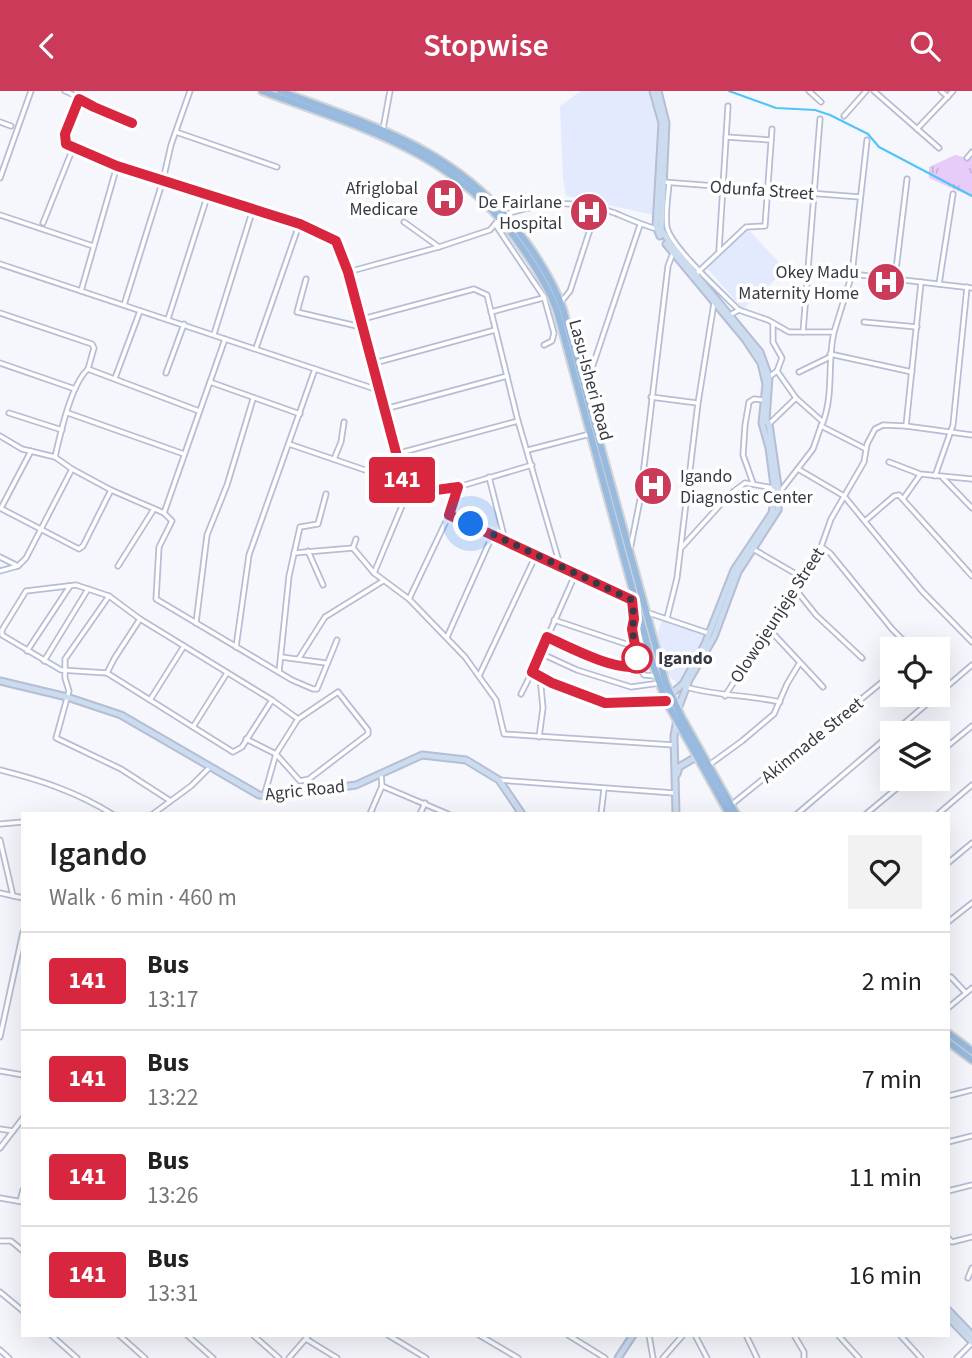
<!DOCTYPE html>
<meta charset="utf-8">
<style>
body{margin:0;font-family:"Source Sans 3",sans-serif;background:#f2f2f2;color:#222;height:100vh;display:flex;flex-direction:column;font-size:26px;white-space:nowrap}
*{box-sizing:border-box;margin:0}
p{font-size:23px;color:#767676}
.icon{flex:none;width:38px;height:38px;fill:none;stroke:currentColor;stroke-width:2;stroke-linecap:round;stroke-linejoin:round}
.map{position:relative;flex:1;overflow:hidden}
.drawer{position:absolute;left:21px;top:721px;width:929px;height:525px;display:flex;flex-direction:column;background:#fff;border-radius:0px;box-shadow:0 7px 28px #0002}
.drawer>*{flex:none}
.badge{padding:0 14px;border-radius:5px;font-size:24px;line-height:46px}
.tools{position:absolute;left:880px;top:546px;display:grid;gap:14px}
.tools a{display:grid;place-items:center;width:70px;height:70px;border-radius:0px;background:#fff;box-shadow:0 7px 28px #0002;font-size:35px}
.you{position:absolute;width:35px;height:35px;margin:-18px;border:5px solid #fff;border-radius:50%;background:#1a73e8;box-shadow:0 0 0 10px #1a73e833}
.map>.badge{position:absolute;translate:-50% -50%;box-shadow:0 0 0 4px #fff}
.round{display:grid;place-items:center;flex:none;width:74px;height:74px;border-radius:0px;background:#f2f2f2}
.summary{display:flex;align-items:center;justify-content:space-between;height:119px;padding:0 28px}
h1{font-size:33px;font-weight:600;line-height:52px}
ul{padding:0;list-style:none}
li{display:flex;align-items:center;gap:21px;height:98px;padding:0 28px;border-top:2px solid #e0e0e0}
li div{flex:1}
li b{display:block;font-size:26px}
li em{font-style:normal}
li .badge{min-width:77px;font-weight:700;text-align:center}
header{display:flex;justify-content:space-between;align-items:center;height:91px;padding:0 28px;background:#cb3b59;color:#fff;font-size:32px;font-weight:600}
.map>svg:first-child{display:block}
.built{fill:#e4eafe}
.grass{fill:url(#grass-tufts)}
.lines{fill:none;stroke-linecap:round;stroke-linejoin:round}
.stream{stroke:#50c3f9;stroke-width:2}
.street-casing{stroke:#b6bdd6;stroke-width:7}
.secondary-casing{stroke:#b6bdd6;stroke-width:9}
.primary-casing{stroke:#d3d4d6;stroke-width:10}
.street{stroke:#fff;stroke-width:3.5}
.secondary{stroke:#ccdcef;stroke-width:5}
.primary{stroke:#98badf;stroke-width:6}
.line-casing{stroke:#fff;stroke-width:16}
.line{stroke:#d7263d;stroke-width:10}
.walk{stroke:#373a44;stroke-width:7;stroke-dasharray:0 12.6}
.stop-dot{fill:#fff;stroke:#d7263d;stroke-width:3.5}
.labels{text-anchor:middle;stroke-width:7;stroke-linejoin:round;paint-order:stroke}
.poi-label{font-size:18px;fill:#373a44;stroke:#fff;text-anchor:end}
.street-label{font-size:18px;fill:#373a44;stroke:#fff}
.stop-label{font-size:18px;font-weight:bold;fill:#373a44;stroke:#fff;text-anchor:start}
</style>
<header><svg class="icon" aria-label="back" viewBox="0 0 24 24"><path d="M15 5l-7 7 7 7"/></svg>Stopwise<svg class="icon" aria-label="search" viewBox="0 0 24 24"><circle cx="10" cy="10" r="6"/><path d="M15 15l6 6"/></svg></header>
<div class="map">
<svg width="972" height="1267" viewBox="0 0 972 1267">
<defs>
<pattern id="grass-tufts" width="24" height="20" patternUnits="userSpaceOnUse" patternTransform="scale(1.75)"><rect width="24" height="20" fill="#e7cbf9"/><path d="M3 7l-1-3M5 7V3M7 7l1-3M15 17l-1-3M17 17v-4M19 17l1-3" fill="none" stroke="#c7afd7"/></pattern>
</defs>
<rect width="100%" height="100%" fill="#f6f7fc"/>
<g class="built">
<path d="M581 0H656L663 18 658 125 566 105 563 88 560 15Z"/>
<path d="M748 138 786 179 743 218 706 176Z"/>
<path d="M663 526 709 544 679 594 668 584 659 554 658 541Z"/>
</g>
<path class="grass" d="M955 64 972 68V106L929 87V76Z"/>
<g class="lines">
<path class="stream" d="M729 0 776 17 815 19 830 24 868 43 879 56 972 105"/>
<defs>
<g id="street">
<path d="M65 0C74 3 77 7 84 12 99 21 117 25 132 32"/>
<path d="M809 0 821 11"/>
<path d="M874 0 939 57"/>
<path d="M941 0 948 6"/>
<path d="M79 8 65 42 66 53 73 57 140 83 300 133 336 150 348 181 407 403 374 482"/>
<path d="M844 25 866 0"/>
<path d="M0 31 11 35"/>
<path d="M383 38 390 0"/>
<path d="M917 38 953 0"/>
<path d="M176 41 277 76"/>
<path d="M726 46 771 49"/>
<path d="M967 67 972 61"/>
<path d="M0 87 31 0"/>
<path d="M663 91 860 106"/>
<path d="M669 92C668 106 665 122 667 136 671 156 723 203 739 219"/>
<path d="M506 123C545 111 576 108 615 122 629 128 642 134 657 138"/>
<path d="M0 124 93 155"/>
<path d="M404 131 439 156"/>
<path d="M43 132 73 57"/>
<path d="M495 133 544 206 554 242 552 250 544 254"/>
<path d="M719 159 728 15"/>
<path d="M0 173 378 299"/>
<path d="M348 181 439 156 490 139 500 127"/>
<path d="M696 183 746 136 765 135 772 38"/>
<path d="M852 183 972 197"/>
<path d="M895 187 907 88"/>
<path d="M306 188 297 221 361 236"/>
<path d="M939 193 953 103"/>
<path d="M81 200 117 75"/>
<path d="M561 211 570 200 597 117"/>
<path d="M124 214 163 89 171 54 190 0"/>
<path d="M491 221 543 207"/>
<path d="M0 222 92 253 94 257 88 278 199 320"/>
<path d="M730 224 739 219 768 229 789 241H834L852 183 867 49"/>
<path d="M168 228 208 103"/>
<path d="M359 229 474 198 487 204 518 330 560 474"/>
<path d="M864 231 917 236"/>
<path d="M803 241 820 28"/>
<path d="M214 243 253 118"/>
<path d="M256 257 299 134"/>
<path d="M830 263 912 281"/>
<path d="M0 272 75 298"/>
<path d="M371 273 495 239"/>
<path d="M777 280 796 307 823 331 821 335 866 358"/>
<path d="M799 281 830 266"/>
<path d="M166 282 184 233"/>
<path d="M769 286 777 280 782 267 773 251V233"/>
<path d="M115 287 140 220"/>
<path d="M210 291 300 323"/>
<path d="M586 295 640 134"/>
<path d="M651 306 697 312"/>
<path d="M385 318 507 285"/>
<path d="M9 322 62 339"/>
<path d="M68 322 184 363"/>
<path d="M823 331C834 302 827 271 834 241"/>
<path d="M769 333 796 307"/>
<path d="M906 335 921 191"/>
<path d="M0 345 22 358 55 366"/>
<path d="M289 353 403 392"/>
<path d="M528 359 590 343"/>
<path d="M396 363 518 330"/>
<path d="M334 368 341 351 344 331"/>
<path d="M889 371 920 383 972 388"/>
<path d="M72 378 111 399 164 422 172 430 159 456 156 508 292 589 313 598H317L337 549"/>
<path d="M798 378 844 405 922 500 972 551"/>
<path d="M935 385 953 334 967 196"/>
<path d="M489 386 505 449"/>
<path d="M943 387 972 417"/>
<path d="M753 392 743 364 745 334 749 311 754 308 764 309"/>
<path d="M779 402 813 358 821 335"/>
<path d="M407 403 458 396 532 374"/>
<path d="M903 408 920 384"/>
<path d="M0 417 79 458 83 455 111 399"/>
<path d="M1 417 31 360"/>
<path d="M164 422 225 248"/>
<path d="M449 424 616 502 634 509"/>
<path d="M865 430 894 405 899 404 972 485"/>
<path d="M682 456 730 403 745 392 774 397"/>
<path d="M353 457 356 448"/>
<path d="M823 457 830 462 892 538 912 558"/>
<path d="M753 458 803 487"/>
<path d="M630 459 640 409 668 175 673 162"/>
<path d="M308 460 323 494"/>
<path d="M294 462 353 457 374 482 409 508 465 566 496 609 504 643 674 654"/>
<path d="M0 466 18 475"/>
<path d="M118 475 154 418"/>
<path d="M0 480 18 475 26 467 72 378 55 366C60 344 71 293 88 278"/>
<path d="M796 499 816 524 862 567"/>
<path d="M109 505 65 568V587L69 600 56 647 121 678 169 709"/>
<path d="M409 508 449 424 458 396"/>
<path d="M632 509C635 532 628 563 644 584L655 585"/>
<path d="M646 521 708 542"/>
<path d="M667 527 677 487 698 312 714 212"/>
<path d="M554 529 635 556"/>
<path d="M196 532 207 444 227 394 253 308"/>
<path d="M768 537 823 596"/>
<path d="M447 546 493 443"/>
<path d="M547 546C569 556 617 582 639 575"/>
<path d="M236 556 249 464 315 278"/>
<path d="M27 560 70 495"/>
<path d="M540 562 577 579 631 596 660 592"/>
<path d="M281 566 326 572"/>
<path d="M299 567 325 526 383 490"/>
<path d="M44 570 88 498"/>
<path d="M279 581 289 485 300 436 318 433 326 403"/>
<path d="M107 582 114 568 140 528"/>
<path d="M479 585 536 464"/>
<path d="M540 586 605 612 638 613 666 610"/>
<path d="M938 588 946 598"/>
<path d="M686 596C717 605 748 604 780 611"/>
<path d="M338 601 368 639V643L309 688 300 690 276 663 298 628Z"/>
<path d="M521 603 532 581"/>
<path d="M725 605 768 537 816 470 831 428 864 371 867 353 875 338 883 334 906 335 972 344"/>
<path d="M150 609 184 555"/>
<path d="M272 609 242 656 233 661 107 582 61 579 2 544V539L26 500 76 494 109 505 140 528 272 609 298 628"/>
<path d="M193 636 227 582"/>
<path d="M893 642 972 574"/>
<path d="M539 646 543 617 540 586 532 581 575 484"/>
<path d="M246 648 276 663 264 705"/>
<path d="M938 663 972 635"/>
<path d="M709 674 742 650 774 623 787 593 799 573"/>
<path d="M0 679C40 689 77 701 112 723"/>
<path d="M499 689 674 702"/>
<path d="M382 695 448 723"/>
<path d="M731 714 892 583"/>
<path d="M153 723 191 695 210 676"/>
<path d="M370 723 382 695 381 683"/>
<path d="M420 723 425 712"/>
<path d="M601 723 604 698"/>
<path d="M797 723 892 642"/>
<path d="M866 723 908 688"/>
<path d="M938 723 972 694"/>
<path d="M0 733 23 731"/>
<path d="M0 749 13 805"/>
<path d="M948 772 972 752"/>
<path d="M0 802 23 807"/>
<path d="M948 831 972 812"/>
<path d="M951 886 966 902"/>
<path d="M948 917 972 897"/>
<path d="M0 946 23 841"/>
<path d="M0 980 23 984"/>
<path d="M948 1005 972 999"/>
<path d="M0 1038 13 1040"/>
<path d="M948 1051 972 1045"/>
<path d="M0 1057 23 1027"/>
<path d="M948 1100 972 1094"/>
<path d="M0 1107 23 1111"/>
<path d="M20 1110 23 1099"/>
<path d="M948 1147 952 1151 972 1146"/>
<path d="M0 1150H11L23 1160"/>
<path d="M968 1187 972 1177"/>
<path d="M0 1201 23 1220"/>
<path d="M51 1244 77 1267"/>
<path d="M119 1244 145 1267"/>
<path d="M187 1244 213 1267"/>
<path d="M253 1244 279 1267"/>
<path d="M388 1244 426 1267"/>
<path d="M479 1244 518 1267"/>
<path d="M568 1244 605 1267"/>
<path d="M649 1244 653 1267"/>
<path d="M695 1244 707 1267"/>
<path d="M746 1244 757 1267"/>
<path d="M794 1244 804 1261V1267"/>
<path d="M838 1244 859 1267"/>
<path d="M900 1244 921 1267"/>
<path d="M306 1248 337 1267"/>
<path d="M0 1259 9 1267"/>
<path d="M289 1267 309 1244"/>
<path d="M663 1267 683 1244"/>
<path d="M957 1267 972 1252"/>
</g>
<g id="secondary">
<path d="M653 0 662 32 656 135 660 145"/>
<path d="M658 0 666 32 661 138 672 155 760 261 769 286 766 330 769 333 779 402 778 419 738 481 714 546 689 589 678 618"/>
<path d="M666 153 745 248 761 272 766 293 762 332 769 357 775 402 772 422 734 479 705 553 683 593 671 603"/>
<path d="M0 590 67 606 121 624 259 704 274 705 356 694 422 664 466 669 499 689 522 723"/>
<path d="M677 683 679 676 696 666"/>
<path d="M676 723 674 645 677 628"/>
<path d="M948 1219 972 1244"/>
<path d="M948 1226 972 1251"/>
<path d="M618 1267 633 1244"/>
</g>
<g id="primary">
<path d="M262 0C361 37 454 60 518 151 534 173 548 195 557 220L653 574 666 610 729 723"/>
<path d="M280 0C378 37 460 59 524 148 540 170 554 192 563 218L666 593 682 627 736 723"/>
<path d="M948 942 972 960"/>
<path d="M948 951 972 969"/>
</g>
</defs>
<use href="#street" class="street-casing"/>
<use href="#secondary" class="secondary-casing"/>
<use href="#primary" class="primary-casing"/>
<use href="#street" class="street"/>
<use href="#secondary" class="secondary"/>
<use href="#primary" class="primary"/>
</g>
<g class="lines">
<defs>
<path id="line" d="M132 32 94 16 79 8 65 43 66 53 117 75 300 133 336 150 348 181 407 403 458 396 449 424 632 509 634 528 632 538 639 575C616 581 569 556 547 546L532 581 552 592 605 612 666 610"/>
</defs>
<use href="#line" class="line-casing"/>
<use href="#line" class="line"/>
<path class="walk" d="M471 433 632 509 634 528 632 538 638 570 637 567"/>
</g>
<defs>
<symbol id="hospital-disc" viewBox="-11 -11 22 22"><circle r="9.5" fill="#cb3b59" stroke="#fff"/><path d="M-5-5h3v3.5h4V-5h3V5h-3V1.5h-4V5h-3Z" fill="#fff"/></symbol>
</defs>
<g fill-rule="evenodd">
<use href="#hospital-disc" x="423" y="85" width="44" height="44"/>
<use href="#hospital-disc" x="567" y="99" width="44" height="44"/>
<use href="#hospital-disc" x="864" y="169" width="44" height="44"/>
<use href="#hospital-disc" x="631" y="373" width="44" height="44"/>
</g>
<circle class="stop-dot" cx="637" cy="567" r="14"/>
<g class="labels">
<g class="poi-label">
<text x="418" y="103">Afriglobal<tspan x="418" dy="21">Medicare</tspan></text>
<text x="562" y="117">De Fairlane<tspan x="562" dy="21">Hospital</tspan></text>
<text x="859" y="187">Okey Madu<tspan x="859" dy="21">Maternity Home</tspan></text>
<text x="680" y="391" text-anchor="start">Igando<tspan x="680" dy="21">Diagnostic Center</tspan></text>
</g>
<g class="street-label">
<text transform="translate(762 99) rotate(4)" y="6">Odunfa Street</text>
<text transform="translate(591 289) rotate(75)" y="6">Lasu-Isheri Road</text>
<text transform="translate(777 524) rotate(-57)" y="6">Olowojeunjeje Street</text>
<text transform="translate(812 649) rotate(-39)" y="6">Akinmade Street</text>
<text transform="translate(305 699) rotate(-6)" y="6">Agric Road</text>
</g>
<g class="stop-label">
<text x="658" y="573">Igando</text>
</g>
</g>
</svg>
<div class="tools">
<a><svg class="icon" aria-label="locate" viewBox="0 0 24 24"><circle cx="12" cy="12" r="6"/><path d="M12 2v4M12 18v4M2 12h4M18 12h4"/></svg></a>
<a><svg class="icon" aria-label="layers" viewBox="0 0 24 24"><path d="M12 4l9 5-9 5-9-5zM3 14l9 5 9-5"/></svg></a>
</div>
<div class="you" style="left:471px;top:433px"></div>
<b class="badge" style="left:402px;top:389px;background:#d7263d;color:#fff">141</b>
<section class="drawer">
<div class="summary"><div><h1>Igando</h1><p>Walk · 6 min · 460 m</p></div><a class="round"><svg class="icon" aria-label="heart" viewBox="0 0 24 24"><path d="M12 20l-8-8c-3-5 5-10 8-4 3-6 11-1 8 4z"/></svg></a></div>
<ul>
<li><span class="badge" style="background:#d7263d;color:#fff">141</span><div><b>Bus</b><p>13:17</p></div><em>2 min</em></li>
<li><span class="badge" style="background:#d7263d;color:#fff">141</span><div><b>Bus</b><p>13:22</p></div><em>7 min</em></li>
<li><span class="badge" style="background:#d7263d;color:#fff">141</span><div><b>Bus</b><p>13:26</p></div><em>11 min</em></li>
<li><span class="badge" style="background:#d7263d;color:#fff">141</span><div><b>Bus</b><p>13:31</p></div><em>16 min</em></li>
</ul>
</section>
</div>
